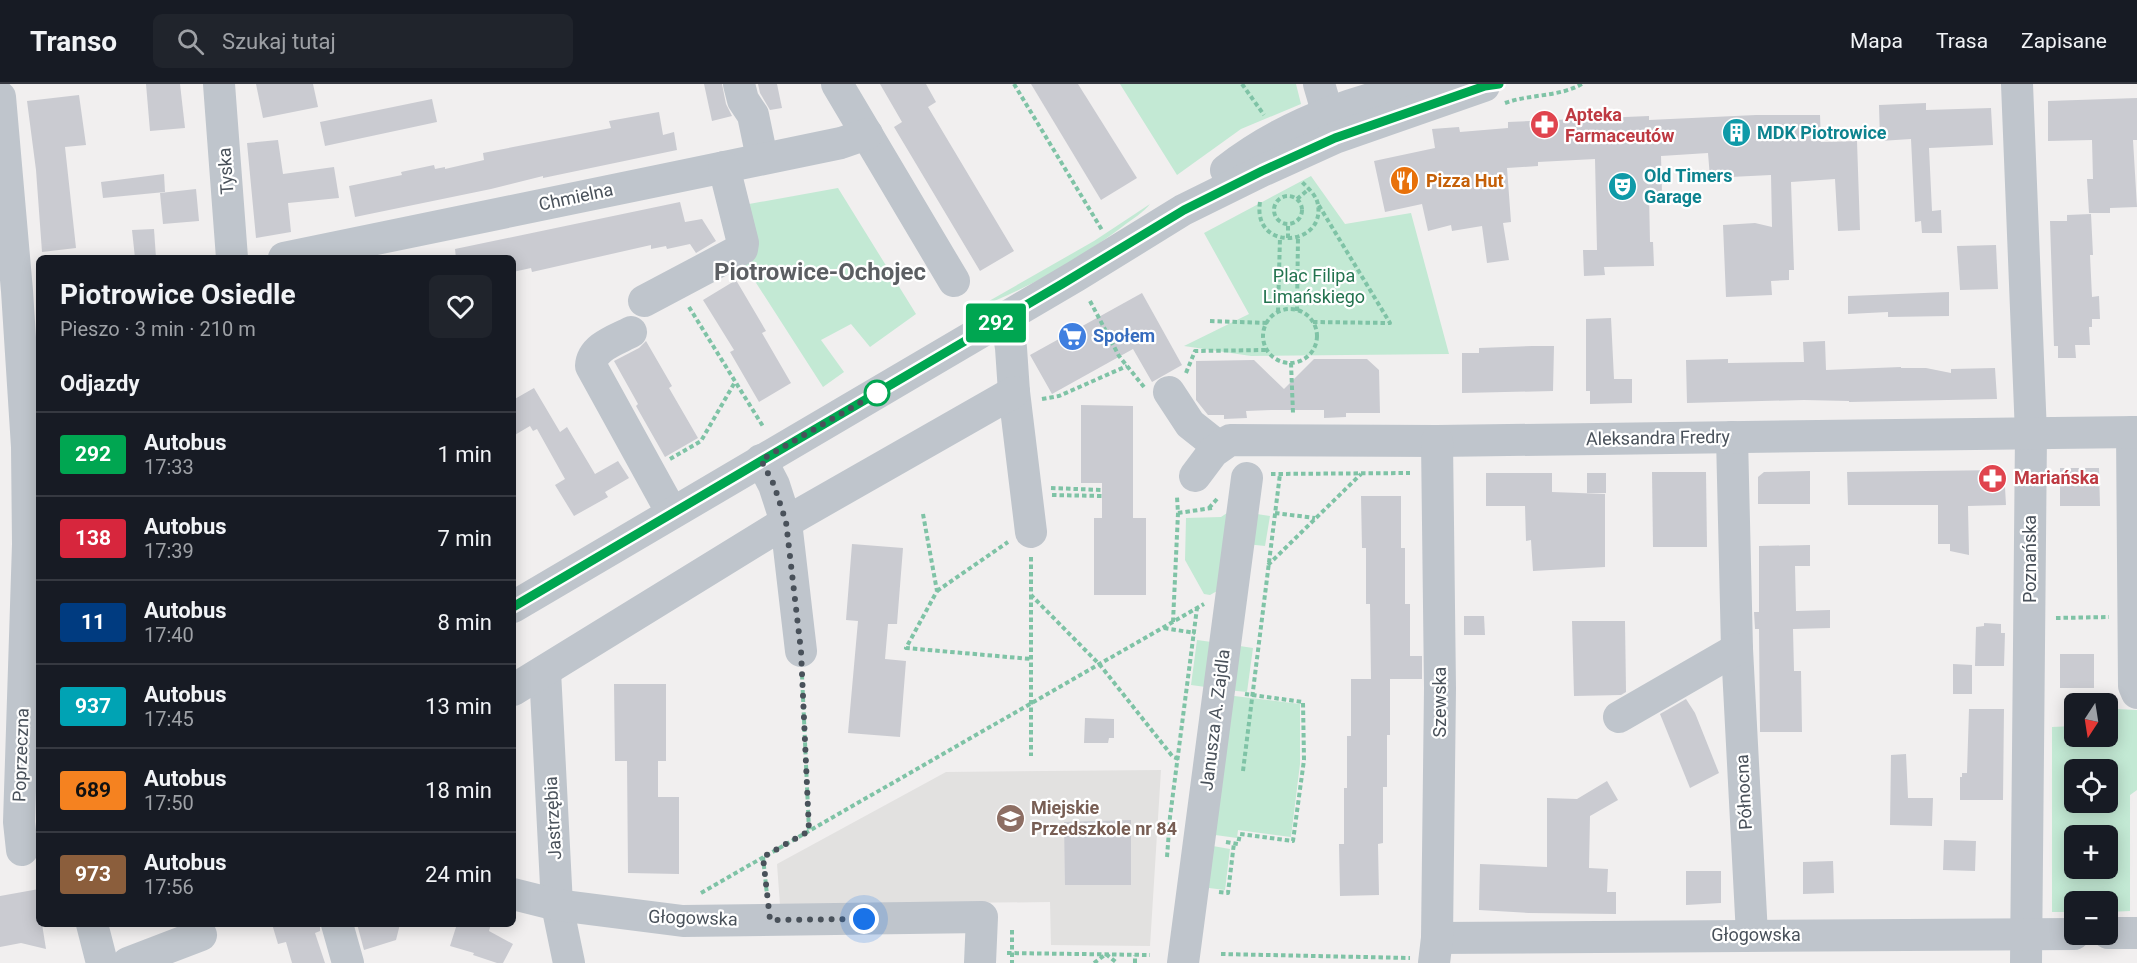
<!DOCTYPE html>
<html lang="pl">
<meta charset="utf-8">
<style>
body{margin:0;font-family:Roboto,sans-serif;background:#20242c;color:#f1f3f6;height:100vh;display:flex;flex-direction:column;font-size:22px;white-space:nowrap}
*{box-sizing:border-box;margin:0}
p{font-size:20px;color:#9ea1a6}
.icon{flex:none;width:33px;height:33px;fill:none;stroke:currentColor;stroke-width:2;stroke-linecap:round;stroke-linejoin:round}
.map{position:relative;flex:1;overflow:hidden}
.drawer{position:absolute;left:36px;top:171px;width:480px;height:672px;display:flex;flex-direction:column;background:#171b24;border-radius:9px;box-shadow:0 3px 15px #0003}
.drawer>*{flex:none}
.badge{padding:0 12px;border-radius:4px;font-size:21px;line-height:39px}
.needle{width:39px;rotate:192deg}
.tools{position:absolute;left:2064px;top:609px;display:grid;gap:12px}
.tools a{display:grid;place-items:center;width:54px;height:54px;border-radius:9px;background:#171b24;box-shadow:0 3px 15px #0003;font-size:30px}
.you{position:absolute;width:30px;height:30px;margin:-15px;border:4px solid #fff;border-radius:50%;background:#1a73e8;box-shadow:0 0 0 9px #1a73e833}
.map>.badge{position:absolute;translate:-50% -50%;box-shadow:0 0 0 3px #fff}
h2{padding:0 24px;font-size:22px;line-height:54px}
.round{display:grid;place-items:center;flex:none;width:63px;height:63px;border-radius:9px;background:#20242c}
.summary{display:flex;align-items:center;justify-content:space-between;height:102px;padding:0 24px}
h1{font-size:28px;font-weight:700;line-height:45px}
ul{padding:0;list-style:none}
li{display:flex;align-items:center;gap:18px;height:84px;padding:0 24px;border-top:2px solid #363941}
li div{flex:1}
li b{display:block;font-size:22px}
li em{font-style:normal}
li .badge{min-width:66px;font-weight:700;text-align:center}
header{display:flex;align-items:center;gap:36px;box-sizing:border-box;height:84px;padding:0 30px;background:#171b24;border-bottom:2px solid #363941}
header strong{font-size:28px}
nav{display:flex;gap:33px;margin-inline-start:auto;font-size:21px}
.search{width:420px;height:54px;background:#20242c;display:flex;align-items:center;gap:15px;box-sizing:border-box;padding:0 21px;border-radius:9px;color:#9ea1a6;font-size:22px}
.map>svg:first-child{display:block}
.education{fill:#e2e1e0}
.green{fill:#c3e9d4;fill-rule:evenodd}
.building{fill:#cacbd1}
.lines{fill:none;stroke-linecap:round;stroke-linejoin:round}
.path{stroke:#7fc3a6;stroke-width:4;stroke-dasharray:4.5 3;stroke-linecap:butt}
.minor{stroke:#bfc5cc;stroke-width:32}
.line-casing{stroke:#fff;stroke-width:14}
.line{stroke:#00a651;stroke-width:9}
.walk{stroke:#49515a;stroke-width:6;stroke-dasharray:0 10.8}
.stop-dot{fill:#fff;stroke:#00a651;stroke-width:3}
.labels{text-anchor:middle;stroke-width:4.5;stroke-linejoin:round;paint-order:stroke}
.health-label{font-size:18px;font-weight:bold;fill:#be3a42;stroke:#fff;text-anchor:start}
.culture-label{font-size:18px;font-weight:bold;fill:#0d838f;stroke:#fff;text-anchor:start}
.street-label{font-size:18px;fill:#49515a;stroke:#fff}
.food-label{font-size:18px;font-weight:bold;fill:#c56008;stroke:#fff;text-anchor:start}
.park-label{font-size:18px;fill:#23734f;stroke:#fff}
.shop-label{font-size:18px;font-weight:bold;fill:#366cbe;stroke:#fff;text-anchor:start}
.education-label{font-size:18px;font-weight:bold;fill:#785e54;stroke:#fff;text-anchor:start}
.district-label{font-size:24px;font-weight:bold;fill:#5c5f63;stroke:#fff}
</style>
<header>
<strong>Transo</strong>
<div class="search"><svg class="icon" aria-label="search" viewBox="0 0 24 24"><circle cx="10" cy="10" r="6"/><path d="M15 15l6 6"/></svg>Szukaj tutaj</div>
<nav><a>Mapa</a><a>Trasa</a><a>Zapisane</a></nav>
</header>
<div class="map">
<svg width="2137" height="879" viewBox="0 0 2137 879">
<rect width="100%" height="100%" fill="#f1efef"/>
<path class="education" d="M1161 686 1150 862 1051 861 1050 818 780 821 777 780 946 688Z"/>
<g class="green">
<path d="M1120 0H1296L1301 20 1241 45 1177 91Z"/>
<path d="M1311 92 1345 140 1411 129 1449 270 1251 272 1184 262 1249 230 1204 149Z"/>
<path d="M838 104 916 230 870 263 851 240 821 256 844 288 823 303 742 177 738 122Z"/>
<path d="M1150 120C1144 128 1131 136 1122 143 1078 176 1027 205 975 225L1094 157Z"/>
<path d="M1230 427 1226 502 1210 511 1204 510 1185 476 1186 434 1221 433Z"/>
<path d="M1250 429 1270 432 1265 462 1246 460Z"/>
<path d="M1197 556 1219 559 1213 604 1191 601Z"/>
<path d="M1233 561 1253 564 1247 608 1227 606Z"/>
<path d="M1226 611 1300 620V680L1291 753 1238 746 1237 754 1208 750Z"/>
<path d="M2117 625 2137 626V706L2130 711V827L2108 828V818H2074V828H2052V643L2074 642V652H2108V640L2117 639ZM2074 686H2108V718H2074ZM2074 752H2108V784H2074Z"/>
<path d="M1207 761 1230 765 1225 806 1201 803Z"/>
</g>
<g class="building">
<path d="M146 0H180L185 44 150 47Z"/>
<path d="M256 0H313L318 23 263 34Z"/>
<path d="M704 0H722L726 20 732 32 712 37Z"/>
<path d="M758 0H777L782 24 770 26 760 9Z"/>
<path d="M880 0H926L936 18 928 23 1014 167 980 187 894 43 902 38Z"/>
<path d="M1031 0H1078L1137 94 1101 116Z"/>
<path d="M79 11 86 61 65 63 76 164 42 168 36 86 27 17Z"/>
<path d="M2137 14V56H2133L2137 123 2110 124V129H2089L2087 95H2093L2092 56 2048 57V17Z"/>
<path d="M432 15 437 38 325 62 320 38Z"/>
<path d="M1926 19V26L1991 24 1993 61 1929 64 1932 127 1941 126 1942 149H1922L1921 137 1915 138 1911 55 1880 57 1879 21Z"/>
<path d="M659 28 663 51 674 48 677 66 543 94V92L491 105 355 133 349 102 402 91 401 88 434 81 435 85 445 83V85L484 76 483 69 611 44 609 37Z"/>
<path d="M1756 31H1820L1821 58 1857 57 1860 146 1838 147 1835 95 1791 98 1794 186H1789V196L1771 197 1772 211 1726 213 1723 141 1755 139 1772 143 1771 91 1710 94 1708 69 1661 72 1662 110 1649 111 1650 158H1653L1654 182 1604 183 1605 191 1584 192 1583 166H1597L1595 75 1538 78V82L1507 84 1511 138 1503 139 1509 176 1487 179 1482 142 1452 147 1451 141 1428 147 1422 120 1385 128 1374 77 1435 64 1432 45 1459 43 1460 48 1508 44V38L1649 32V36Z"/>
<path d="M278 56 283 90 334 83 339 114 288 119 291 148 256 154 247 59Z"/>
<path d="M164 90 165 108 103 114 101 98Z"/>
<path d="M196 105 199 137 163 140 160 109Z"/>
<path d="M680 118 685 138 702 135 716 157 696 169 690 160 667 165 666 162 651 165V161L532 188 531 184 513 188V174H456L455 165Z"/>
<path d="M2091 130 2093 171H2090L2092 213 2099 212 2100 235H2092V243H2089L2090 261H2075L2076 274H2058V262H2054L2050 137H2067V131Z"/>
<path d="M154 145 156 174H135L132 146Z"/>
<path d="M1996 161 1998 205 1960 206 1957 162Z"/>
<path d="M736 196 766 247 762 249 791 299 759 318 730 268 734 266 703 216Z"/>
<path d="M1949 208V232L1888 233V228L1848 230V212Z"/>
<path d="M1142 209 1182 281 1152 298 1133 265 1052 310 1030 271Z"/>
<path d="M1611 234 1614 295H1632V319L1590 320V307H1586V235Z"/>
<path d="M646 257 672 302 669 304 698 354 665 373 636 322 638 320 614 277 639 264Z"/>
<path d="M1825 257 1826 286 1901 283V284H1926L1951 289V285L1995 284 1997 315 1849 318V317L1804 316 1687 319 1686 276 1728 275V279L1804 278 1803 258Z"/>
<path d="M1532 262H1554L1553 307 1462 309V269H1479V264Z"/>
<path d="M1314 275H1367L1379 286 1380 329H1346V333L1324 334V326H1271L1246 327 1247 334 1224 335V331H1208L1196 316V277L1254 276 1284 305Z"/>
<path d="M534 304 560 348 567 343 595 390 618 377 629 394 605 408 608 413 574 432 555 401 565 395 537 345 533 347 530 342 513 352V316Z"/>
<path d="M1081 321 1133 322V434H1146V511H1094V434H1102V399H1081Z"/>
<path d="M2060 384H2099L2100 422H2060Z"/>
<path d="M2004 386 2006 421 1968 422 1969 471 1950 467V460H1938V421H1848L1847 388Z"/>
<path d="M1810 387V420H1758V393L1764 388Z"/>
<path d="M1652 388H1706L1707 463H1653Z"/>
<path d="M1486 389H1552V408L1605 410V483L1533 487 1531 456 1526 457 1525 422H1486Z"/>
<rect x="1587" y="389" width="19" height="20"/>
<path d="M1361 412H1401V464H1405V520H1410V572H1422V595H1390V651H1387V703H1383V759L1378 760 1379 811 1340 812 1339 760H1344V704H1347V652H1351V595H1371L1370 520H1366V464H1362Z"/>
<path d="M852 460 903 464 897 540H888L885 575 906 577 900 653 848 649 858 537 846 536Z"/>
<path d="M1810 461V482H1795L1796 527 1830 526V544L1793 545 1794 587H1801L1802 648H1760L1759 545H1755L1754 528H1759V462Z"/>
<path d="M1464 532H1484L1485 551H1464Z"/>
<path d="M1572 537H1625L1626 608 1621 611 1574 612Z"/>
<path d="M1984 539 2001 540V549H2005L2004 582H1975L1976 543 1984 542Z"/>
<rect x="2060" y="570" width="34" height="34"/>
<path d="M1953 580 1972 581V610H1953Z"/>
<path d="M614 600H666V677H658V713H679V790L628 789 627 677H615Z"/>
<path d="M1686 615 1695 629 1719 689 1690 704 1660 630Z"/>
<path d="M1969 625H2004L2003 716H1960V693H1962V689H1967Z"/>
<path d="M1085 634 1114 635V654H1109L1108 659H1084Z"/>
<path d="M1906 670 1908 714H1933L1932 742 1890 741 1891 671Z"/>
<path d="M1607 697 1618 716 1590 732 1589 784 1608 785 1607 808H1616V830L1529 829 1479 826 1480 780 1547 783V714L1577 715Z"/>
<path d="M1131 736V801H1065L1064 738Z"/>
<path d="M1944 756 1976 757 1975 787 1943 786Z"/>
<path d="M1833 777 1834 809 1803 810V778Z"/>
<path d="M1686 787H1721V819L1686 821Z"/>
<path d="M39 805V840H42L46 865 21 859 0 863V812Z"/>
<path d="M272 840H320V847L315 849 325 879H292L286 858 278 860Z"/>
<path d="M357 840H400L396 856 364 866Z"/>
<path d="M457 840H491L489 847 513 860 503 879H497L473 871 474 869 450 862Z"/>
</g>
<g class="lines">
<g class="path">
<path d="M1014 0 1102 146"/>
<path d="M1242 0 1264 31"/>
<path d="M1505 19C1530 10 1559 13 1582 0"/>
<circle cx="1288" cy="126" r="14"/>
<path d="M1297 115 1309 105"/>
<path d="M1260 118C1252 168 1325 163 1318 121 1317 112 1308 104 1302 98"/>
<path d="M1288 154V140"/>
<path d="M1090 217 1119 272 1144 303"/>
<path d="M689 223 764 344"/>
<circle cx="1290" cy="252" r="27"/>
<path d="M1297 227 1298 153"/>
<path d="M1278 228 1280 153"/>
<path d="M1210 237 1267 239"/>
<path d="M1313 238 1390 239 1318 120"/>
<path d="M1291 279 1293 329"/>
<path d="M1186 289 1195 267 1267 266"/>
<path d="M1042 315 1059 312 1127 282"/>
<path d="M670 375 701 357 735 298"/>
<path d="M1271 390 1410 389"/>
<path d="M1051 404 1102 406"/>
<path d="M1052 411 1102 412"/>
<path d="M1209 424 1217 415"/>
<path d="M1178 429 1212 424"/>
<path d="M1275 429 1315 434"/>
<path d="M923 430 937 507 906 564 1031 575"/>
<path d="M1031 473V511L1100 581 1173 673 1179 675"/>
<path d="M1268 481 1361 390"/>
<path d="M937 507 1008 458"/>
<path d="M1031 511V672"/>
<path d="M2056 534 2109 533"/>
<path d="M1173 538 1178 429 1177 413"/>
<path d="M1164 544 1195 549"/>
<path d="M802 591 809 747"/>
<path d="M1243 687 1280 390"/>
<path d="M1226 758 1238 760 1240 750 1293 757 1304 676 1303 618 1245 610"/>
<path d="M763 773 767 811"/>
<path d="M1167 773 1170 733 1197 524"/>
<path d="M1219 808 1228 809 1234 759"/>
<path d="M701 809 1204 520"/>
<path d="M1012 846V879"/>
<path d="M1007 869 1150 871"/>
<path d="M1221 870 1410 874"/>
<path d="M1094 879 1106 870 1117 879"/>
<path d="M1135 879V871"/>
</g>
<g class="minor">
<path d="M219 0 232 174"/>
<path d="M739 0 743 16 753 31 762 74"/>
<path d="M837 0 954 197"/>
<path d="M1319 0 1334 51"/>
<path d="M2017 0 2031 350 2026 879"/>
<path d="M0 13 17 207 27 363 28 460 19 738 22 766"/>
<path d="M1226 86C1287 38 1373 7 1451 0"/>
<path d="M284 174 841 59 867 50"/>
<path d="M644 217 742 165 743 159 724 83"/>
<path d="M1006 233 1011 264 1014 308 1031 448"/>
<path d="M631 248C616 256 592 263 591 282L672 429"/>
<path d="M1169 308 1190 340 1219 363"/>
<path d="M2132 348 2134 602 2137 609"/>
<path d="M1732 353 1737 565 1752 851"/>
<path d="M761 376 774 401 786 438 801 567"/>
<path d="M1195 392 1213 368 1230 356 1437 357 2137 348"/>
<path d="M513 523 1076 192 1183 126 1262 87 1335 54 1484 2"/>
<path d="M545 587 557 821 569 879"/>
<path d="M513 606 786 438 1014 308"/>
<path d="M1619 633 1737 565"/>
<path d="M513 810 557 821 683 837 982 833 980 879"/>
<path d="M92 840 102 879"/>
<path d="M337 840 348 879"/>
<path d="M2108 849H2137"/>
<path d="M1437 854 2074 850"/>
<path d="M128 879 201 851"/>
<path d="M1183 879 1247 394"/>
<path d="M1434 879 1437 854 1440 604 1437 357"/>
</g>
</g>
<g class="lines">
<defs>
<path id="line" d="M513 523 1062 200 1184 126 1262 87 1335 54 1485 2 1499 0"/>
</defs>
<use href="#line" class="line-casing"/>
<use href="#line" class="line"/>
<path class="walk" d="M864 835 770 836 763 773 809 747 801 567 786 438 774 401 761 376 877 309"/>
</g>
<defs>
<symbol id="pharmacy-disc" viewBox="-11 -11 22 22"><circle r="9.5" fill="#e0444e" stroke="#fff"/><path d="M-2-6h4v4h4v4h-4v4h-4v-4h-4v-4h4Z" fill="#fff"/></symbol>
<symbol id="building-disc" viewBox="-11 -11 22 22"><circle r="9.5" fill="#0f9aa8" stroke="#fff"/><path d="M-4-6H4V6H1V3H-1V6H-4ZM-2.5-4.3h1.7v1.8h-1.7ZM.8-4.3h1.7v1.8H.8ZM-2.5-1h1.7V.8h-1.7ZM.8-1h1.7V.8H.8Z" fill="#fff"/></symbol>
<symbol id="restaurant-disc" viewBox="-11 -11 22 22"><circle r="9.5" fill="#e8710a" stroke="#fff"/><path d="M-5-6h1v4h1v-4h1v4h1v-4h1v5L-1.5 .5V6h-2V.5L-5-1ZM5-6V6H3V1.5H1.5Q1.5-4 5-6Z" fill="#fff"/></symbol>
<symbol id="theatre-disc" viewBox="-11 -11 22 22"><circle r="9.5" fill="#0f9aa8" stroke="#fff"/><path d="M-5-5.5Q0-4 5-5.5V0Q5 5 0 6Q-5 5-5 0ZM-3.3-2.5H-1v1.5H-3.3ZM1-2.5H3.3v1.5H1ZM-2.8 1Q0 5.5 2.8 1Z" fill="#fff"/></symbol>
<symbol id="supermarket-disc" viewBox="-11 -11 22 22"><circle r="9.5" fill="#3f7fe0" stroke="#fff"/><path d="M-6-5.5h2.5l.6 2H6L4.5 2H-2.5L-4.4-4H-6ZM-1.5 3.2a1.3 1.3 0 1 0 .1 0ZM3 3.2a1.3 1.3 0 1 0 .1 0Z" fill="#fff"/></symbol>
<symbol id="school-disc" viewBox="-11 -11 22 22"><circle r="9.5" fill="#8d6e63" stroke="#fff"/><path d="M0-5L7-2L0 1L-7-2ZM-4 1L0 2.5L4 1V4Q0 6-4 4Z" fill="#fff"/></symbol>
</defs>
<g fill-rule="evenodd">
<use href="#pharmacy-disc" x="1528" y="24" width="33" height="33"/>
<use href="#building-disc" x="1720" y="32" width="33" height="33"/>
<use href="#restaurant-disc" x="1388" y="80" width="33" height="33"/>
<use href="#theatre-disc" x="1606" y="86" width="33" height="33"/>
<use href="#supermarket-disc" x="1056" y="236" width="33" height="33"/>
<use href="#pharmacy-disc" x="1976" y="378" width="33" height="33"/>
<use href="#school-disc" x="994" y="718" width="33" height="33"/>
</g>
<circle class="stop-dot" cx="877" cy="309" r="12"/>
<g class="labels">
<g class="health-label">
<text x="1565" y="37">Apteka<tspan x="1565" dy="21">Farmaceutów</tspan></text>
<text x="2014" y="400">Mariańska</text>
</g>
<g class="culture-label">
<text x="1757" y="55">MDK Piotrowice</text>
<text x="1644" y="98">Old Timers<tspan x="1644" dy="21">Garage</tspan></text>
</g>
<g class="street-label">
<text transform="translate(226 87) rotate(-94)" y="6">Tyska</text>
<text transform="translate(576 113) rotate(-12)" y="6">Chmielna</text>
<text transform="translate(1658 354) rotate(-1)" y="6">Aleksandra Fredry</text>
<text transform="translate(2030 475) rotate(-90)" y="6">Poznańska</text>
<text transform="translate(1440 618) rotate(-90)" y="6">Szewska</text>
<text transform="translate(1215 636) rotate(-83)" y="6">Janusza A. Zajdla</text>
<text transform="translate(21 671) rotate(-88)" y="6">Poprzeczna</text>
<text transform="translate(1744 708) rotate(-93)" y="6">Północna</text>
<text transform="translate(553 734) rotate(-93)" y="6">Jastrzębia</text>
<text transform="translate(693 834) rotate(2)" y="6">Głogowska</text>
<text x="1756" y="857">Głogowska</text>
</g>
<g class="food-label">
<text x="1426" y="103">Pizza Hut</text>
</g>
<g class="park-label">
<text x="1314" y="198">Plac Filipa<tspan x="1314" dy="21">Limańskiego</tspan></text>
</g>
<g class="shop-label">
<text x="1093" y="258">Społem</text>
</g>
<g class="education-label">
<text x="1031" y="730">Miejskie<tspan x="1031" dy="21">Przedszkole nr 84</tspan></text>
</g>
<g class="district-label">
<text x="820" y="196">Piotrowice-Ochojec</text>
</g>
</g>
</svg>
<div class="tools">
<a><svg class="needle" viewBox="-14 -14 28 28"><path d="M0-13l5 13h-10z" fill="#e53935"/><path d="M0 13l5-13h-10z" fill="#9ea1a6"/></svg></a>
<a><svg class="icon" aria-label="locate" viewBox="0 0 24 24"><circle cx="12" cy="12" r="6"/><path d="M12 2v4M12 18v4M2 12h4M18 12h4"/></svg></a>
<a>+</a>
<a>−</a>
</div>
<div class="you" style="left:864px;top:835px"></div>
<b class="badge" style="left:996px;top:239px;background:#00a651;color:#fff">292</b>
<section class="drawer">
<div class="summary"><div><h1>Piotrowice Osiedle</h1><p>Pieszo · 3 min · 210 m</p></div><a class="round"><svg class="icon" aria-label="heart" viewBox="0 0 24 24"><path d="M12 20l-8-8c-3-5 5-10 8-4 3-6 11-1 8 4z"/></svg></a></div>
<h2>Odjazdy</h2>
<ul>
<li><span class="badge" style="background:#00a651;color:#fff">292</span><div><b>Autobus</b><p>17:33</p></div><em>1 min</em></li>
<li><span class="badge" style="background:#d7263d;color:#fff">138</span><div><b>Autobus</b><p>17:39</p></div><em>7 min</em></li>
<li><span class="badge" style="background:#003b80;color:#fff">11</span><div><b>Autobus</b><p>17:40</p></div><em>8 min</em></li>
<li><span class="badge" style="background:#00a3b4;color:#fff">937</span><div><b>Autobus</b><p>17:45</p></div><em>13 min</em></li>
<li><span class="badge" style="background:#f58220;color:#111">689</span><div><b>Autobus</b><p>17:50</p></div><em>18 min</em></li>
<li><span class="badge" style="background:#8b5e3c;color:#fff">973</span><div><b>Autobus</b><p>17:56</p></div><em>24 min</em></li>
</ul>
</section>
</div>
